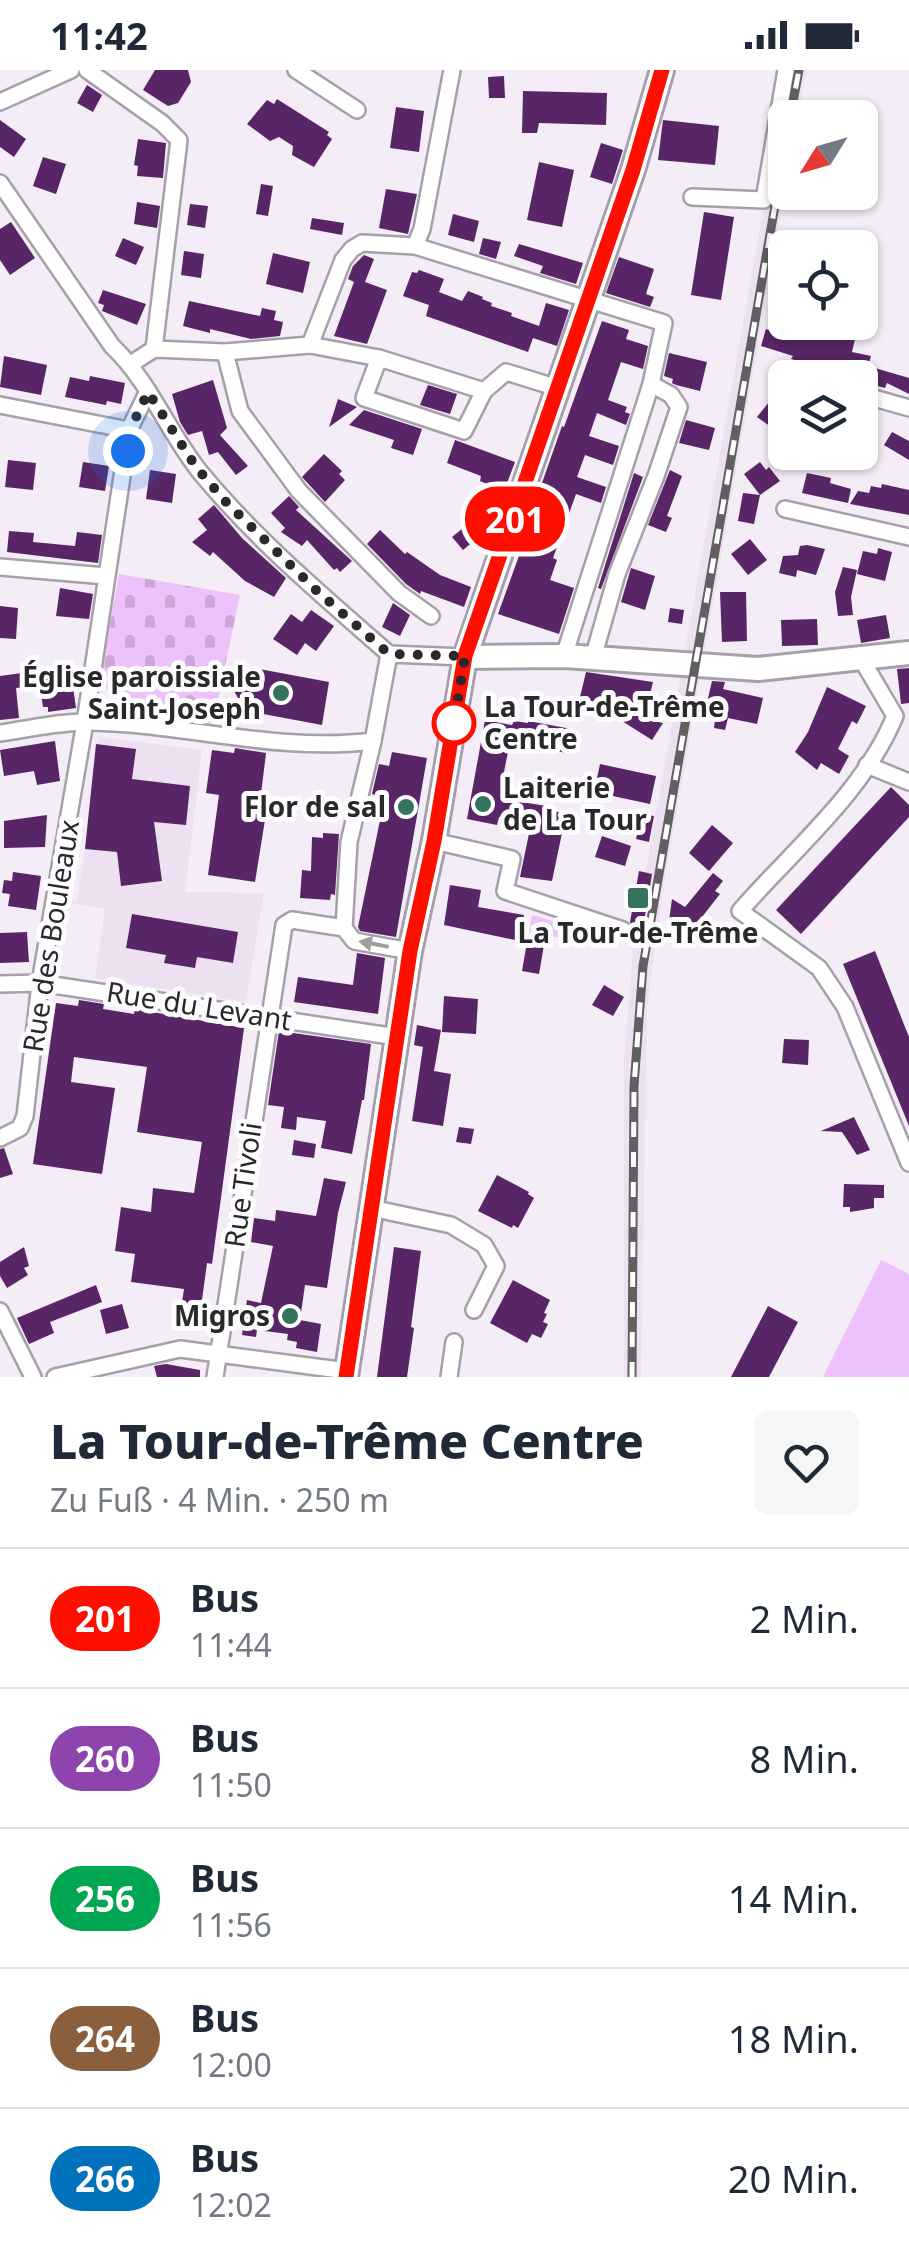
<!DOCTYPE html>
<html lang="de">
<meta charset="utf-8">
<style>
body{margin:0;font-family:"Noto Sans",sans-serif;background:#f6f6f7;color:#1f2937;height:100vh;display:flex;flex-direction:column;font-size:38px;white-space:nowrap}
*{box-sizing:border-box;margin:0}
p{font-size:32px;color:#747a83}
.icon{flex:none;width:55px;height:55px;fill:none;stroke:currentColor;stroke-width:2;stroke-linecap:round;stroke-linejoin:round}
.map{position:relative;height:1307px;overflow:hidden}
.details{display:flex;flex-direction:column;background:#fff;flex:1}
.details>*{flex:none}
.badge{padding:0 20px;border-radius:32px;font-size:35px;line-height:65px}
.needle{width:65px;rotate:233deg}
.tools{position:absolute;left:768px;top:30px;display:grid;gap:20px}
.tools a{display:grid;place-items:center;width:110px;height:110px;border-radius:15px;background:#fff;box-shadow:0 2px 8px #0004;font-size:50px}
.you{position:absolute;width:50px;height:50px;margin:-25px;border:8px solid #fff;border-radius:50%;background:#1a73e8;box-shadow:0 0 0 15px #1a73e833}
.map>.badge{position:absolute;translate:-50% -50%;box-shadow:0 0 0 5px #fff}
.round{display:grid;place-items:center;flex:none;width:105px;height:105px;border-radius:15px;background:#f6f6f7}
.summary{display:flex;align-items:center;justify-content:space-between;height:170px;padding:0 50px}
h1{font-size:48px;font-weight:800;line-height:75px}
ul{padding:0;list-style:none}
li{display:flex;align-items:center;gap:30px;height:140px;padding:0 50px;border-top:2px solid #e0e1e3}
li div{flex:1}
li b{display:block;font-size:38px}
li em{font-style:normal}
li .badge{min-width:110px;font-weight:700;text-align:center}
.status{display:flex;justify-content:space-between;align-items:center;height:70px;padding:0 50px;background:#fff;direction:ltr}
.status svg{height:28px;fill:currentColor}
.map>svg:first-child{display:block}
.built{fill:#ede0f0}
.green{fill:#edc1f9}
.cemetery{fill:url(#cemetery-stones)}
.park{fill:url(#park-dots)}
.building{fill:#582666}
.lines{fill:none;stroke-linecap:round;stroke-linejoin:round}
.street-casing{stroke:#a79fa9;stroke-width:20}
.secondary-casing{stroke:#a79fa9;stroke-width:28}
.street{stroke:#fff;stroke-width:15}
.secondary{stroke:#fff;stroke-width:22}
.rail-casing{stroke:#635e64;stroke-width:9}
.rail{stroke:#fdfcfe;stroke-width:5;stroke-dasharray:15;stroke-linecap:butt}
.oneway{fill:#a09ea0}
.line-casing{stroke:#fff;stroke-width:22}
.line{stroke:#ff0f00;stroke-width:15}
.walk{stroke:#2b282c;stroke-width:10;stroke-dasharray:0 18}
.poi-dot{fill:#36735e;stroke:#fdfcfe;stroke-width:4}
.stop-dot{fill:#fff;stroke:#ff0f00;stroke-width:5}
.labels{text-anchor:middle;stroke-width:10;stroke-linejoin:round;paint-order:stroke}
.poi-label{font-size:28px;font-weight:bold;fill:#2b282c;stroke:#fdfcfe;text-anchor:end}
.stop-label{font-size:28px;font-weight:bold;fill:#2b282c;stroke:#fdfcfe;text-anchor:start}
.street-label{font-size:28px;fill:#2b282c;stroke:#fdfcfe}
</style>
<div class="status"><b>11:42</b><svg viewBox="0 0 49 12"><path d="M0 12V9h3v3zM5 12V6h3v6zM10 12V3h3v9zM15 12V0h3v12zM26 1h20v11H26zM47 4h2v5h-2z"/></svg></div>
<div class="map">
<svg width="909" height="1307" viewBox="0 0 909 1307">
<defs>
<pattern id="cemetery-stones" width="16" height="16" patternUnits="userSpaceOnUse" patternTransform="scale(2.5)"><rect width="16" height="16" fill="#edc1f9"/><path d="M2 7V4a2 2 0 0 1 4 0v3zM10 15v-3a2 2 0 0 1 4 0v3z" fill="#cba6d6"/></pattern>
<pattern id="park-dots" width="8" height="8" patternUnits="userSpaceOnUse" patternTransform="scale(2.5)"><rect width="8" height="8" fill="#edc1f9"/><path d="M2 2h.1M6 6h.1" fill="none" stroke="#cba6d6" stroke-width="1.8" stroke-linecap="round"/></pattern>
</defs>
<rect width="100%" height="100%" fill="#f4ecf6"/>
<g class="built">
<path d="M788 0H806L798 47 785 48V118L664 814 647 937 641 1307H624V991L634 868Z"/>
<path d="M100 667 202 680 185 822 264 823 246 932 95 908 105 839 63 832 77 831 85 779 117 782 122 816 154 752 186 754 190 716 132 709 136 679 96 674Z"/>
</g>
<path class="green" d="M881 1190 909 1204V1307H823Z"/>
<path class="cemetery" d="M119 504 240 525 213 653 127 639 108 623 101 604Z"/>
<path class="park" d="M532 845 559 853 557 867 529 865Z"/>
<g class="building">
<path d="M155 0H188L191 12 178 33 168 36 143 20Z"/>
<path d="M504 6 505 28H489L488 7Z"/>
<path d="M87 15 102 25 93 42 77 33Z"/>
<path d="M523 21 607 23 606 55 539 53 537 63H522Z"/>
<path d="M277 29 329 62 327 65 332 69 314 97 292 85 293 76 279 67 270 71 247 54 267 30 274 34Z"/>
<path d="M396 37 424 41 419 82 390 78Z"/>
<path d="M0 50 26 69 14 87 0 77Z"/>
<path d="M663 50 719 56 715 95 658 90Z"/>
<path d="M138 69 166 73 163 108 137 106 138 96 134 95Z"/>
<path d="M601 73 623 80 612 114 590 107Z"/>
<path d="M43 87 66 94 56 124 33 116Z"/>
<path d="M539 92 574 100 562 157 527 150Z"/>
<path d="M261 114 273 116 268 146 256 144Z"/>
<path d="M386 119 417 124 408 164 379 158Z"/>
<path d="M137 132 160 136 157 158 134 154Z"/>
<path d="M190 134 208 136 205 158 187 155Z"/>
<path d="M704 142 734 147 721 230 691 225Z"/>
<path d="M453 144 479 151 474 172 448 165Z"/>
<path d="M312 148 344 153 342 165 310 159Z"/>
<path d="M11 152 35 188 10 205 0 190V159Z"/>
<path d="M123 168 144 177 136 195 115 186Z"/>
<path d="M483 168 501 172 496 189 479 184Z"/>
<path d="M519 174 583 193 576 214 540 203 543 196 514 186Z"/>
<path d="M184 181 204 184 201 208 181 205Z"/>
<path d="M273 183 310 192 303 223 266 214Z"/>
<path d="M364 185 374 189 365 212 387 220 367 274 334 266 354 212 348 209 353 196Z"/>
<path d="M619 187 654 199 646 224 654 227 650 237 606 223Z"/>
<path d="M419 200 444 209 439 222 462 231 468 221 483 227 482 229 492 233 491 236 512 243 511 246 539 256 546 233 569 240 557 276 533 268 528 282 426 246 429 235 403 226 412 202 417 203Z"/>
<path d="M103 220 146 234 137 255 102 241 104 235 98 233Z"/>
<path d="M189 231 260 246 262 238 276 241 274 250 283 252 280 266 251 269 210 259V263L183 256Z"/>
<path d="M782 249 785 252 855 269 852 282 871 286 868 296 909 308V324L887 313 885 318 870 314 860 308 791 289 793 286 761 276 766 259 777 263Z"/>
<path d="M602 251 629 260 626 269 648 276 643 299 621 292 608 330 627 337 625 342 630 344 626 355 597 343 589 366 619 376 613 395 585 385 577 407 606 417 601 433 576 424 553 488 557 490 550 510 574 518 559 564 498 544 545 414 542 413 562 356 564 357Z"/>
<path d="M669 283 707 292 700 321 676 315 672 313 673 309 664 306Z"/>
<path d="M4 286 47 295 41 325 0 317Z"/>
<path d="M90 306 125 313 121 334 107 331 106 335 65 327 70 307 89 311Z"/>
<path d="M213 310 227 358 220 365 248 396 236 405 218 382 209 385 202 361 188 365 180 352 172 324Z"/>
<path d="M428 315 457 324 450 344 420 335Z"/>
<path d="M774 326 785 332V357L781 364 757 347Z"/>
<path d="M338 329 357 337 329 357Z"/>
<path d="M364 340 422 359 413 385 391 378 394 370 349 355Z"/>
<path d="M686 350 715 358 709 380 679 373Z"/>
<path d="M892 362 909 371V390L884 375Z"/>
<path d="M455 370 515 392 498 437 481 431 487 414 480 411 481 406 447 393Z"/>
<path d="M324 384 342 401 339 404 345 410 325 432 302 407Z"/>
<path d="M8 390 36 393 33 420 5 417Z"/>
<path d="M83 392 109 396 105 421 79 417Z"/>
<path d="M760 392 766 400 769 397 780 411 760 425 754 454 738 451 743 423 760 425 744 404Z"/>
<path d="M150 400 176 404 172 433 146 429Z"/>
<path d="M670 400 682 406 667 446 672 448 666 462 648 455Z"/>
<path d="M634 403 643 407 601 519 598 518Z"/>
<path d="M807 403 831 408 830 413 851 419 848 433 802 423Z"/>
<path d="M882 414 909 420V445L850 434 858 421 869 423 871 416 881 418Z"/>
<path d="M289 426 299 437 296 440 352 491 340 502 337 498 334 500 307 470 302 476 281 462 285 458 271 443Z"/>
<path d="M214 435 242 468 286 508 274 527 245 511 213 482 210 486 192 472 207 460 198 449Z"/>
<path d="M463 458 474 471 463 480 452 467Z"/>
<path d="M380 460 405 484 407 482 440 505 471 517 464 537 421 521 420 524 406 514 367 474Z"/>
<path d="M9 461 34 463 33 472 75 476 77 462 102 465 98 493 7 482Z"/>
<path d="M750 469 767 490 748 505 731 484Z"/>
<path d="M807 475 825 479 816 505 797 500 796 507 779 503 783 486 798 485 800 476Z"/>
<path d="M878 478 892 482 885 511 857 504 863 481 877 484Z"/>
<path d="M843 497 857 500 851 527 853 545 838 546 835 522Z"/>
<path d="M631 498 655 506 645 540 621 532Z"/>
<path d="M60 518 93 524 89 549 56 546Z"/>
<path d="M720 522H746L747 571 722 572Z"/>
<path d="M393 533 410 545 400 566 382 557Z"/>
<path d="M0 536 18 538 16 569 0 568Z"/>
<path d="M670 538 684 540 682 554 668 552Z"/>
<path d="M311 540 334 556 316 581 305 573 297 585 273 569 291 544 302 552Z"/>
<path d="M886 545 890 568 861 573 857 550Z"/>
<path d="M817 549 818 575 782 576 781 550Z"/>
<path d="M254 598 329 612 322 655 248 641 250 630 238 628 233 619 234 611 242 605 252 607Z"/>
<path d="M909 598V633L901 634 897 599Z"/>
<path d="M586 602 653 612 644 649 663 653 652 670 622 651 624 642 580 627Z"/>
<path d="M22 603 24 617 16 618 19 648 0 650V606Z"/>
<path d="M52 608 54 619 73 617 76 638 48 642V637H43L39 610Z"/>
<path d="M712 611 725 612 723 619 763 628 757 654 728 648 725 660 714 658 715 649 704 646Z"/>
<path d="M827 617 866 636 857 654 852 651 838 679 849 686 839 704 821 693 817 700 795 682 808 662Z"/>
<path d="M485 650 512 655 514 651 528 653V651L577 660 572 684 510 672 501 717V729L547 736 546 739 566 744 552 811 520 807 531 754 499 747 497 755 467 749Z"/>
<path d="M55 671 60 711 37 715 34 701 4 706 0 680Z"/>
<path d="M96 674 136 679 132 709 190 716 186 755 154 752 162 811 121 816 117 782 85 779Z"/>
<path d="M235 678 266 683 261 724 269 725 255 812 208 805 219 725 206 723 212 680 234 683Z"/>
<path d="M392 682 427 688 396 867 360 861 358 857 384 731 383 727 372 724 379 694 389 696Z"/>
<path d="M600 694 656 706 650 734 594 722Z"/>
<path d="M891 717 909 735V747L801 864 776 840Z"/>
<path d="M642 744 654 746 649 772 636 769Z"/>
<path d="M47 745 45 777 4 778V751Z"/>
<path d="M712 755 733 773 709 801 689 783Z"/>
<path d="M323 763 339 764 335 825 331 824 330 830 300 828 302 800 311 801 312 767 323 768Z"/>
<path d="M602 766 631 776 625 796 595 787Z"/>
<path d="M639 801 652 804 642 864 634 863 630 852Z"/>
<path d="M13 802 41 806 36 840 8 836 10 824 2 823 4 810 12 811Z"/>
<path d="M713 803 723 811 715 821 720 824 702 847 718 856 701 870 668 858 672 829 685 837Z"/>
<path d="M450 815 481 820 478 837 524 845 520 871 444 855Z"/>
<path d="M132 844 238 862 233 893 197 887 195 898 164 893 166 885 126 878Z"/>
<path d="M27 862 29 892 0 893V863Z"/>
<path d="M527 872 544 875 539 904 522 901Z"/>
<path d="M875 881 909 967V1056L843 894Z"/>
<path d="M357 883 385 888 378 944 294 932 298 907 353 915Z"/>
<path d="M604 915 624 927 613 946 592 935Z"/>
<path d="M444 926 478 929 476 964 442 962Z"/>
<path d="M79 930 104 934 103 939 134 944 135 939 244 958 212 1194 207 1193 202 1230 208 1231 204 1257 179 1253 184 1219 131 1212 135 1184 115 1181 121 1137 151 1142 153 1118 194 1123 202 1072 137 1062 147 997 74 987 71 1012 115 1018 102 1104 33 1094 56 933 78 936Z"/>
<path d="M417 955 441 960 434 1001 451 1004 443 1056 412 1051 423 977 414 975Z"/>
<path d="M279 961 371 974 364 1030H362L352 1084 321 1078 326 1051 297 1047 296 1060 281 1058 284 1037 268 1035Z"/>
<path d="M784 969 809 970 808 995 782 993Z"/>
<path d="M854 1047 870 1080 857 1085 842 1062 821 1061Z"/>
<path d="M459 1057 474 1059 471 1074 456 1072Z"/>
<path d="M294 1070 316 1074 314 1088 292 1085Z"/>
<path d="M4 1078 13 1104 0 1108V1079Z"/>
<path d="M497 1105 529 1122 528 1124 534 1128 518 1158 513 1155 512 1158 478 1141Z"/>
<path d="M324 1108 346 1112 338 1143 327 1218 305 1215 300 1250 321 1254 317 1282 296 1278 297 1272 287 1270 288 1264 257 1260 256 1267 242 1265 247 1230 261 1233 273 1176 251 1172 254 1148 275 1151 276 1140 316 1146Z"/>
<path d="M844 1114 884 1115V1128H874V1138L850 1142V1137H843Z"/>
<path d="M24 1177 29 1196 24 1198 28 1205 7 1218 0 1206V1192Z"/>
<path d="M394 1177 421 1181 411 1257 414 1258 407 1307H377Z"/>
<path d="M513 1210 550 1230 544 1243 547 1244 543 1252 548 1254 541 1268 532 1264 527 1273 490 1253Z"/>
<path d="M96 1215 102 1232 50 1252 54 1263 29 1274 17 1248Z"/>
<path d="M122 1234 129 1258 106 1264 100 1240Z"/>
<path d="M768 1236 798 1252 769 1307H731Z"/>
<path d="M166 1294 200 1300V1307H157L154 1296Z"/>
</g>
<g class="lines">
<defs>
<g id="street">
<path d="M87 0 162 53 179 70 154 279"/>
<path d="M296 0 357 40"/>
<path d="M0 32 71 0"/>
<path d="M0 113 112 276C150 312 168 362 200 402 256 470 323 526 389 584"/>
<path d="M692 127 764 130 786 0"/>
<path d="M415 176 422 159 452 0"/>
<path d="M310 275 343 190 352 179 362 173 415 176 664 253 651 314 564 586"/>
<path d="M225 282 240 341 299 421 399 523 431 546"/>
<path d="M379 288 364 328 464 361 484 321"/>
<path d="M131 294 154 279 225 282 310 275 379 288 484 321 506 302 558 318"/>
<path d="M860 324 909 338"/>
<path d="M0 335 129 360"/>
<path d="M785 439 909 467"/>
<path d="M0 497 106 506"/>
<path d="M593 588 617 504 656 406 679 337 671 325 651 314"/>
<path d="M862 590 895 646C864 722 793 780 740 841L819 898 845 937 909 1093"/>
<path d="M0 663C30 659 61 651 91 652 186 654 278 683 373 671L389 584 465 587"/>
<path d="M867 695 909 712"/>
<path d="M434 771 512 789 505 821 623 860"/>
<path d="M344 858 349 772 373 671"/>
<path d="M0 914 40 913 397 967"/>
<path d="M0 1068 20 1058 25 1046 40 913 85 652 129 360 148 321"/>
<path d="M371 1138 451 1155 484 1175 496 1196 474 1240"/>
<path d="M0 1241 33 1307"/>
<path d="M55 1307 180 1279 347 1301"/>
<path d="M215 1307 284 855 292 850 344 858 354 871 410 881"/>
<path d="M449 1307 454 1272"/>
</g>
<g id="secondary">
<path d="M465 587 564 586 758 599 909 583"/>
<path d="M346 1307 410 881 434 771 465 587 633 100 662 0"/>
</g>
</defs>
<use href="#street" class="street-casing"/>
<use href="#secondary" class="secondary-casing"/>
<use href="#street" class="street"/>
<use href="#secondary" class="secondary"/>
<defs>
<g id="rail">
<path d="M790 48 799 0"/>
<path d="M632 1307 634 1016 643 896 785 78"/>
</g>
</defs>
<use href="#rail" class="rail-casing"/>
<use href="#rail" class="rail"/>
</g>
<defs><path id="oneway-solid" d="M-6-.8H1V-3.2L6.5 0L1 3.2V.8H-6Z" transform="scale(2.5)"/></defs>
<use class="oneway" href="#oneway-solid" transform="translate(374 874) rotate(-169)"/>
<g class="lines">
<defs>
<path id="line" d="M346 1307 410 881 434 771 465 586 633 100 662 0"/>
</defs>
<use href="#line" class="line-casing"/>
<use href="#line" class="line"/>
<path class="walk" d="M128 381 130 360 148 322 196 397 226 432 317 521 389 584 465 586 454 653"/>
</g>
<g class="poi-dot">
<circle cx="281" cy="623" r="10"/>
<circle cx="483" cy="734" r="10"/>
<circle cx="406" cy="737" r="10"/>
<rect x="626" y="816" width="24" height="24" rx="5"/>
<circle cx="290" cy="1246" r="10"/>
</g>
<circle class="stop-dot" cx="454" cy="653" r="20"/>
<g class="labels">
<g class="poi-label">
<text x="261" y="617">Église paroissiale<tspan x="261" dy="32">Saint-Joseph</tspan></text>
<text x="503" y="728" text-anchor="start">Laiterie<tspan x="503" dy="32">de La Tour</tspan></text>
<text x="386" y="747">Flor de sal</text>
<text x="638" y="873" text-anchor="middle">La Tour-de-Trême</text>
<text x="270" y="1256">Migros</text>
</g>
<g class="stop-label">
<text x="484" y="647">La Tour-de-Trême<tspan x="484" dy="32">Centre</tspan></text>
</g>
<g class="street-label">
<text transform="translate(51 866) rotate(-81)" y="10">Rue des Bouleaux</text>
<text transform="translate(199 936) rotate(9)" y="10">Rue du Levant</text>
<text transform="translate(243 1115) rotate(-82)" y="10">Rue Tivoli</text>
</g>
</g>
</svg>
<div class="tools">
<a><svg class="needle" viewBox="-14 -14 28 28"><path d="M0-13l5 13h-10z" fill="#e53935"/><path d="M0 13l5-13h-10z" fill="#747a83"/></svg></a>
<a><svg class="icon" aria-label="locate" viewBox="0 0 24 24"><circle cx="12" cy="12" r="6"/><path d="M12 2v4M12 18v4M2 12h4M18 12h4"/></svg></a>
<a><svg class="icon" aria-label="layers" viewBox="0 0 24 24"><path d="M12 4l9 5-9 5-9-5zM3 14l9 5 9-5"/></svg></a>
</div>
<div class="you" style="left:128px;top:381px"></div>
<b class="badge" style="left:515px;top:449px;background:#ff0f00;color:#fff">201</b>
</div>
<section class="details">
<div class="summary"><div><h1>La Tour-de-Trême Centre</h1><p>Zu Fuß · 4 Min. · 250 m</p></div><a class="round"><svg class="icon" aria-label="heart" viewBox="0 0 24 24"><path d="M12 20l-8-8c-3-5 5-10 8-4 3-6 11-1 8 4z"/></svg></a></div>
<ul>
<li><span class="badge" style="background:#ff0f00;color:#fff">201</span><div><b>Bus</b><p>11:44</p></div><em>2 Min.</em></li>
<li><span class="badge" style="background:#8e44ad;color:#fff">260</span><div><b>Bus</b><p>11:50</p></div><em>8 Min.</em></li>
<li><span class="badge" style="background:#00a651;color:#fff">256</span><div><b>Bus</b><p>11:56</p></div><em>14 Min.</em></li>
<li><span class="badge" style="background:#8b5e3c;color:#fff">264</span><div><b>Bus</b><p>12:00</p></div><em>18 Min.</em></li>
<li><span class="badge" style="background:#0072bc;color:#fff">266</span><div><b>Bus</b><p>12:02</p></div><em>20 Min.</em></li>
</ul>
</section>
